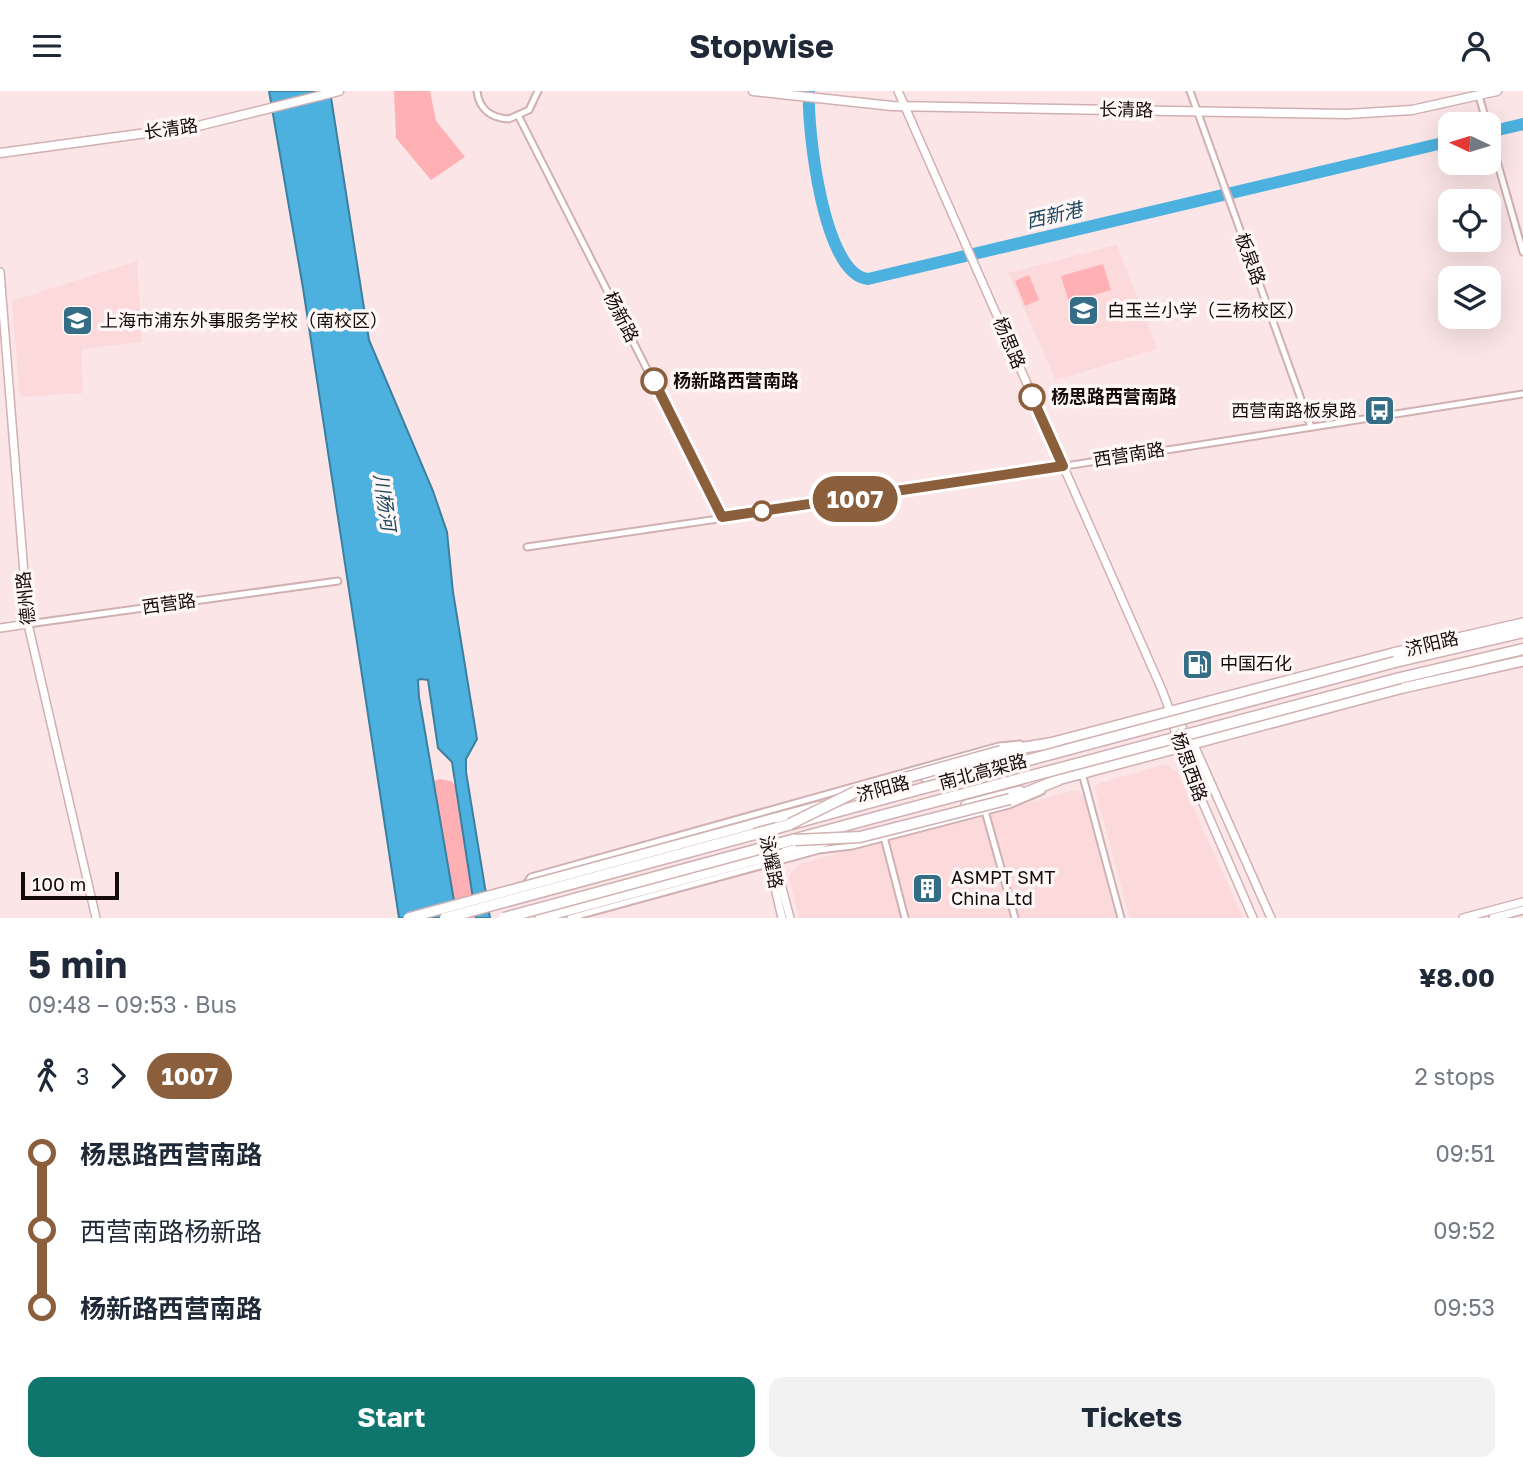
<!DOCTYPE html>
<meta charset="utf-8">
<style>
body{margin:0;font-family:"Golos Text","Noto Sans SC",sans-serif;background:#f2f2f3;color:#1f2937;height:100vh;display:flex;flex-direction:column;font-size:26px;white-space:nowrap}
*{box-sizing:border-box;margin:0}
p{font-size:23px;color:#747a83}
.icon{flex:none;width:38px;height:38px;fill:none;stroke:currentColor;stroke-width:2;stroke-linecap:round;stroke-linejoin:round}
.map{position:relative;height:827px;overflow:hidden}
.drawer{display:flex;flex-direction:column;background:#fff;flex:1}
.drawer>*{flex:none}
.badge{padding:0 14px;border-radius:23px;font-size:24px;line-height:46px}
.needle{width:46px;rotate:274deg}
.buttons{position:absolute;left:1438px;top:21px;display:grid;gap:14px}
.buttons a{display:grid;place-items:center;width:63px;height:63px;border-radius:14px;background:#fff;box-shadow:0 7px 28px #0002;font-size:35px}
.scale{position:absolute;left:21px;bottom:18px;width:98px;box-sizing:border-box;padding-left:7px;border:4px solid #160b0b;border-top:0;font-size:19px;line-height:24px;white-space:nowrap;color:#160b0b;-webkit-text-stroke:5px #fef6f7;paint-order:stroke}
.map>.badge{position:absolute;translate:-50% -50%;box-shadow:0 0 0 4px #fff}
.legs{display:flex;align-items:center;gap:10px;height:77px;padding:0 28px;font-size:23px}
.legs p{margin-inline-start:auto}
.headline{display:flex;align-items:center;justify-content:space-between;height:119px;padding:0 28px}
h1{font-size:38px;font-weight:700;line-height:52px}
.action{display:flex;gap:14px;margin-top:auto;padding:14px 28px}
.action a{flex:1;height:80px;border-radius:14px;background:#0f766e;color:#fff;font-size:28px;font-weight:700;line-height:80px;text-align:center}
.action a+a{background:#f2f2f3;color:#1f2937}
ul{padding:0 28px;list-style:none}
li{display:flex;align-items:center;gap:24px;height:77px;font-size:26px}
li i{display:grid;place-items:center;width:10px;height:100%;margin:0 9px;background:currentColor}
li i::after{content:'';width:18px;height:18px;margin:-9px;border:5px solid;border-radius:50%;background:#fff}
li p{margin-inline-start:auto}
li:first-child i{background:linear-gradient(#0000 50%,currentColor 0)}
li:last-child i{background:linear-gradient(currentColor 50%,#0000 0)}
header{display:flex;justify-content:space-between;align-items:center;height:91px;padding:0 28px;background:#fff;font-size:32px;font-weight:700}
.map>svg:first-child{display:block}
.built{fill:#fcd9da}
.green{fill:#feb0b4}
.water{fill:#4cb1de;stroke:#3c7f9f;stroke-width:2}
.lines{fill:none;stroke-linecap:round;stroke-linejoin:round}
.river{stroke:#4cb1de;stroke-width:12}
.minor-casing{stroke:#d1b0b1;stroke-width:9}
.tertiary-casing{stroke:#d1b0b1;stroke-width:10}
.secondary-casing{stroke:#d1b0b1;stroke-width:11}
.primary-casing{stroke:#d1b0b1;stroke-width:12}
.trunk-casing{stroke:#d1b0b1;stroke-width:13}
.minor{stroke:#fff;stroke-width:5}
.tertiary{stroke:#fff;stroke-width:7}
.secondary{stroke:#fff;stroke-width:8}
.primary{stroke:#fff;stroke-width:9}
.trunk{stroke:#fff;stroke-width:10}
.primary-bridge-casing{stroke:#d1b0b1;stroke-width:12;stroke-linecap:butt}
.trunk-bridge-casing{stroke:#d1b0b1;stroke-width:13;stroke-linecap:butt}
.primary-bridge{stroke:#fff;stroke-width:9}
.trunk-bridge{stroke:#fff;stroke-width:10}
.line-1-casing{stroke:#fff;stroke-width:16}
.line-1{stroke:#8b5e3c;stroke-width:10}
.stop-1-dot{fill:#fff;stroke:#8b5e3c;stroke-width:3.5}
.labels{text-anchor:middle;stroke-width:7;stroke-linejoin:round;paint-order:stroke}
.street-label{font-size:18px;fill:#160b0b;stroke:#fef6f7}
.poi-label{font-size:18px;fill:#160b0b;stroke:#fef6f7;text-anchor:start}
.stop-label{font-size:18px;font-weight:bold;fill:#160b0b;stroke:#fef6f7;text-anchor:start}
.water-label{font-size:19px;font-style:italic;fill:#1f495d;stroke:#fef6f7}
</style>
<header><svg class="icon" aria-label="menu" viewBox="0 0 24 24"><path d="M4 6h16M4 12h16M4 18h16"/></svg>Stopwise<svg class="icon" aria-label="person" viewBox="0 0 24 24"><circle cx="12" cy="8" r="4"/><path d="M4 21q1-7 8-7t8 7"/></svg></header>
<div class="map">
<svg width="1523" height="827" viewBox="0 0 1523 827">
<rect width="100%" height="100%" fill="#fbe5e6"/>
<g class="built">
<path d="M1117 154 1157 258 1056 289 1008 182Z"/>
<path d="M137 170 142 251 81 258 83 302 20 306 12 210Z"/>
<path d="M1166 673 1177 681 1243 827H1130L1094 694Z"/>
<path d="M1076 699 1083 704 1116 827H799L789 785 799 773Z"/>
</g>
<g class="green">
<path d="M394 0H430L436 30 465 66 431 89 396 47Z"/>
<path d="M1103 173 1111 199 1069 211 1061 185Z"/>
<path d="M1029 184 1039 209 1025 215 1015 190Z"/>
<path d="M440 688 451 690 457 696 476 827H457L434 690Z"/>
</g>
<path class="water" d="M269 0H330L369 249 433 400 447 441 453 501 477 648 466 668V681L490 827H476L452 671 438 657 428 589 421 588 418 589 419 606 457 827H399L303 197Z"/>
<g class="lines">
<g class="river">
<path d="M809 0C807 37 823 184 868 188L1451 50"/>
<path d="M1489 41 1523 33"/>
</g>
<defs>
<g id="minor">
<path d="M477 0C479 19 492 27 509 28L529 19 538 0"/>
<path d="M1190 0 1311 336"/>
<path d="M1479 5 1487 33"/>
<path d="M519 26 722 426"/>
<path d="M1489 42 1523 161"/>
<path d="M527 456 855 408 1523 303"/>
<path d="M28 533 338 490"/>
<path d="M1082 682 1121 827"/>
<path d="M985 720 1015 827"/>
<path d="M884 746 905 827"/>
<path d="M523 797 531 786 999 655 1020 653"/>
<path d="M570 827 819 759 852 755 1009 714 1042 700"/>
</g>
<g id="tertiary">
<path d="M898 0 1162 599 1170 620 1179 657 1253 827"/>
<path d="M0 181 28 533 96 827"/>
<path d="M0 537 28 533"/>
<path d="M1175 626 1194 654 1271 827"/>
<path d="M766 737 790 827"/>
<path d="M767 763 782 827"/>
<path d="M1463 827 1523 811"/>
<path d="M1493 827 1523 819"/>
</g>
<g id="secondary">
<path d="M753 0 892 15 1347 23 1412 19 1497 0"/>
<path d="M0 62 198 35 339 0"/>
</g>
<g id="primary">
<path d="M1046 653 1393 562 1523 532"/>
<path d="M925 686 1016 661"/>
<path d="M1054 690 1403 597 1523 570"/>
<path d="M966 714 1020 700"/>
<path d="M750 734 820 715"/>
<path d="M540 827 827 750"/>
</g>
<g id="trunk">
<path d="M1395 571 1523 541"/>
<path d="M1400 587 1523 558"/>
<path d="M1001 660 1053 652"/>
<path d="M1010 708 1058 689"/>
<path d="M777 737 883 708"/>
<path d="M781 752 888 723"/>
</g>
</defs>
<use href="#minor" class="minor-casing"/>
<use href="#tertiary" class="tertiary-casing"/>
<use href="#secondary" class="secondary-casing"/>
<use href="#primary" class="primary-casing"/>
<use href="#trunk" class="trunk-casing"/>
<use href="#minor" class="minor"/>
<use href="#tertiary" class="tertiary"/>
<use href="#secondary" class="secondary"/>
<use href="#primary" class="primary"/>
<use href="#trunk" class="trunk"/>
<defs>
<path id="primary-bridge" d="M408 827 750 734"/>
<g id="trunk-bridge">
<path d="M883 708 1395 571"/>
<path d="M888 723 1400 587"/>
<path d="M790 733 855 701 1001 660"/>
<path d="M795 749 860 746 1010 708"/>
<path d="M445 827 777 737"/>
<path d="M504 827 781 752"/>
</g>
</defs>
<use href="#primary-bridge" class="primary-bridge-casing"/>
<use href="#trunk-bridge" class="trunk-bridge-casing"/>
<use href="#primary-bridge" class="primary-bridge"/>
<use href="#trunk-bridge" class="trunk-bridge"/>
</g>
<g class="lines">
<defs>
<path id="line-1" d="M654 290 722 426 1063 375 1032 306"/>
</defs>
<use href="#line-1" class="line-1-casing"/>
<use href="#line-1" class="line-1"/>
</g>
<defs>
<symbol id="school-square" viewBox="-11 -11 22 22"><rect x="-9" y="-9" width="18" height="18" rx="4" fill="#356d87" stroke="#fef6f7"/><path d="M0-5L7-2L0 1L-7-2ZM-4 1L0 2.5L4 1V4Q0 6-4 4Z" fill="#fff"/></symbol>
<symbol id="bus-square" viewBox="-11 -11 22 22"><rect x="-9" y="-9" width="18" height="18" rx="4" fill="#356d87" stroke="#fef6f7"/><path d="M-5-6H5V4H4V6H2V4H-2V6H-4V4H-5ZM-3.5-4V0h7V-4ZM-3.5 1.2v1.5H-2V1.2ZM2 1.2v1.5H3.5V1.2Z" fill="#fff"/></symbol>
<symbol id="fuel-square" viewBox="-11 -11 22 22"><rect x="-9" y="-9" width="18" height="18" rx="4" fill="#356d87" stroke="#fef6f7"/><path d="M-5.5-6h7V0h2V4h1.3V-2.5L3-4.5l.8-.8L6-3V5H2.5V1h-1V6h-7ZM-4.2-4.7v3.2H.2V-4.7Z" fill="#fff"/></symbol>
<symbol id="building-square" viewBox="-11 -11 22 22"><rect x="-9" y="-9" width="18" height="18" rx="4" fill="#356d87" stroke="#fef6f7"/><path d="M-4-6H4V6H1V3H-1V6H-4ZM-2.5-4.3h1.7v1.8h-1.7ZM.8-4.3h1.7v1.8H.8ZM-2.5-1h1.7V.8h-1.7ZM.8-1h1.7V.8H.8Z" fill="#fff"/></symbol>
</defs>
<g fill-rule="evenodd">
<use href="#school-square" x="1066" y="202" width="35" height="35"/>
<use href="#school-square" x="60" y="212" width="35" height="35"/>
<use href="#bus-square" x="1362" y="302" width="35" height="35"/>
<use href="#fuel-square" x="1180" y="556" width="35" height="35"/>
<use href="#building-square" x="910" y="780" width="35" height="35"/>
</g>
<g class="stop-1-dot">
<circle cx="654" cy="290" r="12"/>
<circle cx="1032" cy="306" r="12"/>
<circle cx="762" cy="420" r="9"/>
</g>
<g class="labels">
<g class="street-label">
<text transform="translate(1126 19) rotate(1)" y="6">长清路</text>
<text transform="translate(171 38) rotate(-8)" y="6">长清路</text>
<text transform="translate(1250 168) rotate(70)" y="6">板泉路</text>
<text transform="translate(621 226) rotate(63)" y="6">杨新路</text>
<text transform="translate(1009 252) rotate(67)" y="6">杨思路</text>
<text transform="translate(1129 364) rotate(-9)" y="6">西营南路</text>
<text transform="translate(26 507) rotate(-96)" y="6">德州路</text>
<text transform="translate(169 513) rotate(-8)" y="6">西营路</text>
<text transform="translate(1432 553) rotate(-13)" y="6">济阳路</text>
<text transform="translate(1189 676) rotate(70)" y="6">杨思西路</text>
<text transform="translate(983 681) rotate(-15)" y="6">南北高架路</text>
<text transform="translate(883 698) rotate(-15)" y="6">济阳路</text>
<text transform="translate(771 771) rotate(79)" y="6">泳耀路</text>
</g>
<g class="poi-label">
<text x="1107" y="226">白玉兰小学（三杨校区）</text>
<text x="100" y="236">上海市浦东外事服务学校（南校区）</text>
<text x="1357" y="326" text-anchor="end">西营南路板泉路</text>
<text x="1220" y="579">中国石化</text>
<text x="951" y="793">ASMPT SMT<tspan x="951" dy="21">China Ltd</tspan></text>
</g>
<g class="stop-label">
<text x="673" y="296">杨新路西营南路</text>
<text x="1051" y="312">杨思路西营南路</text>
</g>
<g class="water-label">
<text transform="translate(1054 124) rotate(-13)" y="7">西新港</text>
<text transform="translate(385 411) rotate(82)" y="7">川杨河</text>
</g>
</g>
</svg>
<div class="buttons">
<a><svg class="needle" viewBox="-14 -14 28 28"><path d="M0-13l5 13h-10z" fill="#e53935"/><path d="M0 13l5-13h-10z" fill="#747a83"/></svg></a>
<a><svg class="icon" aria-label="locate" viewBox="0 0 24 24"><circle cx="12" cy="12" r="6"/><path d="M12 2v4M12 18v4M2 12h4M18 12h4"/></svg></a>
<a><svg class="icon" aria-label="layers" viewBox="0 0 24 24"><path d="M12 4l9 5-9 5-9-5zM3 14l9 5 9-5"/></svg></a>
</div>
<div class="scale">100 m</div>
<b class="badge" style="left:855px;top:408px;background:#8b5e3c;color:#fff">1007</b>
</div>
<section class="drawer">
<div class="headline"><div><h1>5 min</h1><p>09:48 – 09:53 · Bus</p></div><b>¥8.00</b></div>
<div class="legs"><svg class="icon" aria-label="walk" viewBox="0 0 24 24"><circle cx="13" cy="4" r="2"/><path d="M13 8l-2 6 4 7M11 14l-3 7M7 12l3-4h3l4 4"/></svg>3<svg class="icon" aria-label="forward" viewBox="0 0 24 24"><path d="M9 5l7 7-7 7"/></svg><b class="badge" style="background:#8b5e3c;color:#fff">1007</b><p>2 stops</p></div>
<ul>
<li><i style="color:#8b5e3c"></i><b>杨思路西营南路</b><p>09:51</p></li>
<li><i style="color:#8b5e3c"></i><span>西营南路杨新路</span><p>09:52</p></li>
<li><i style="color:#8b5e3c"></i><b>杨新路西营南路</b><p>09:53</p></li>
</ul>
<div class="action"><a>Start</a><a>Tickets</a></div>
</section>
